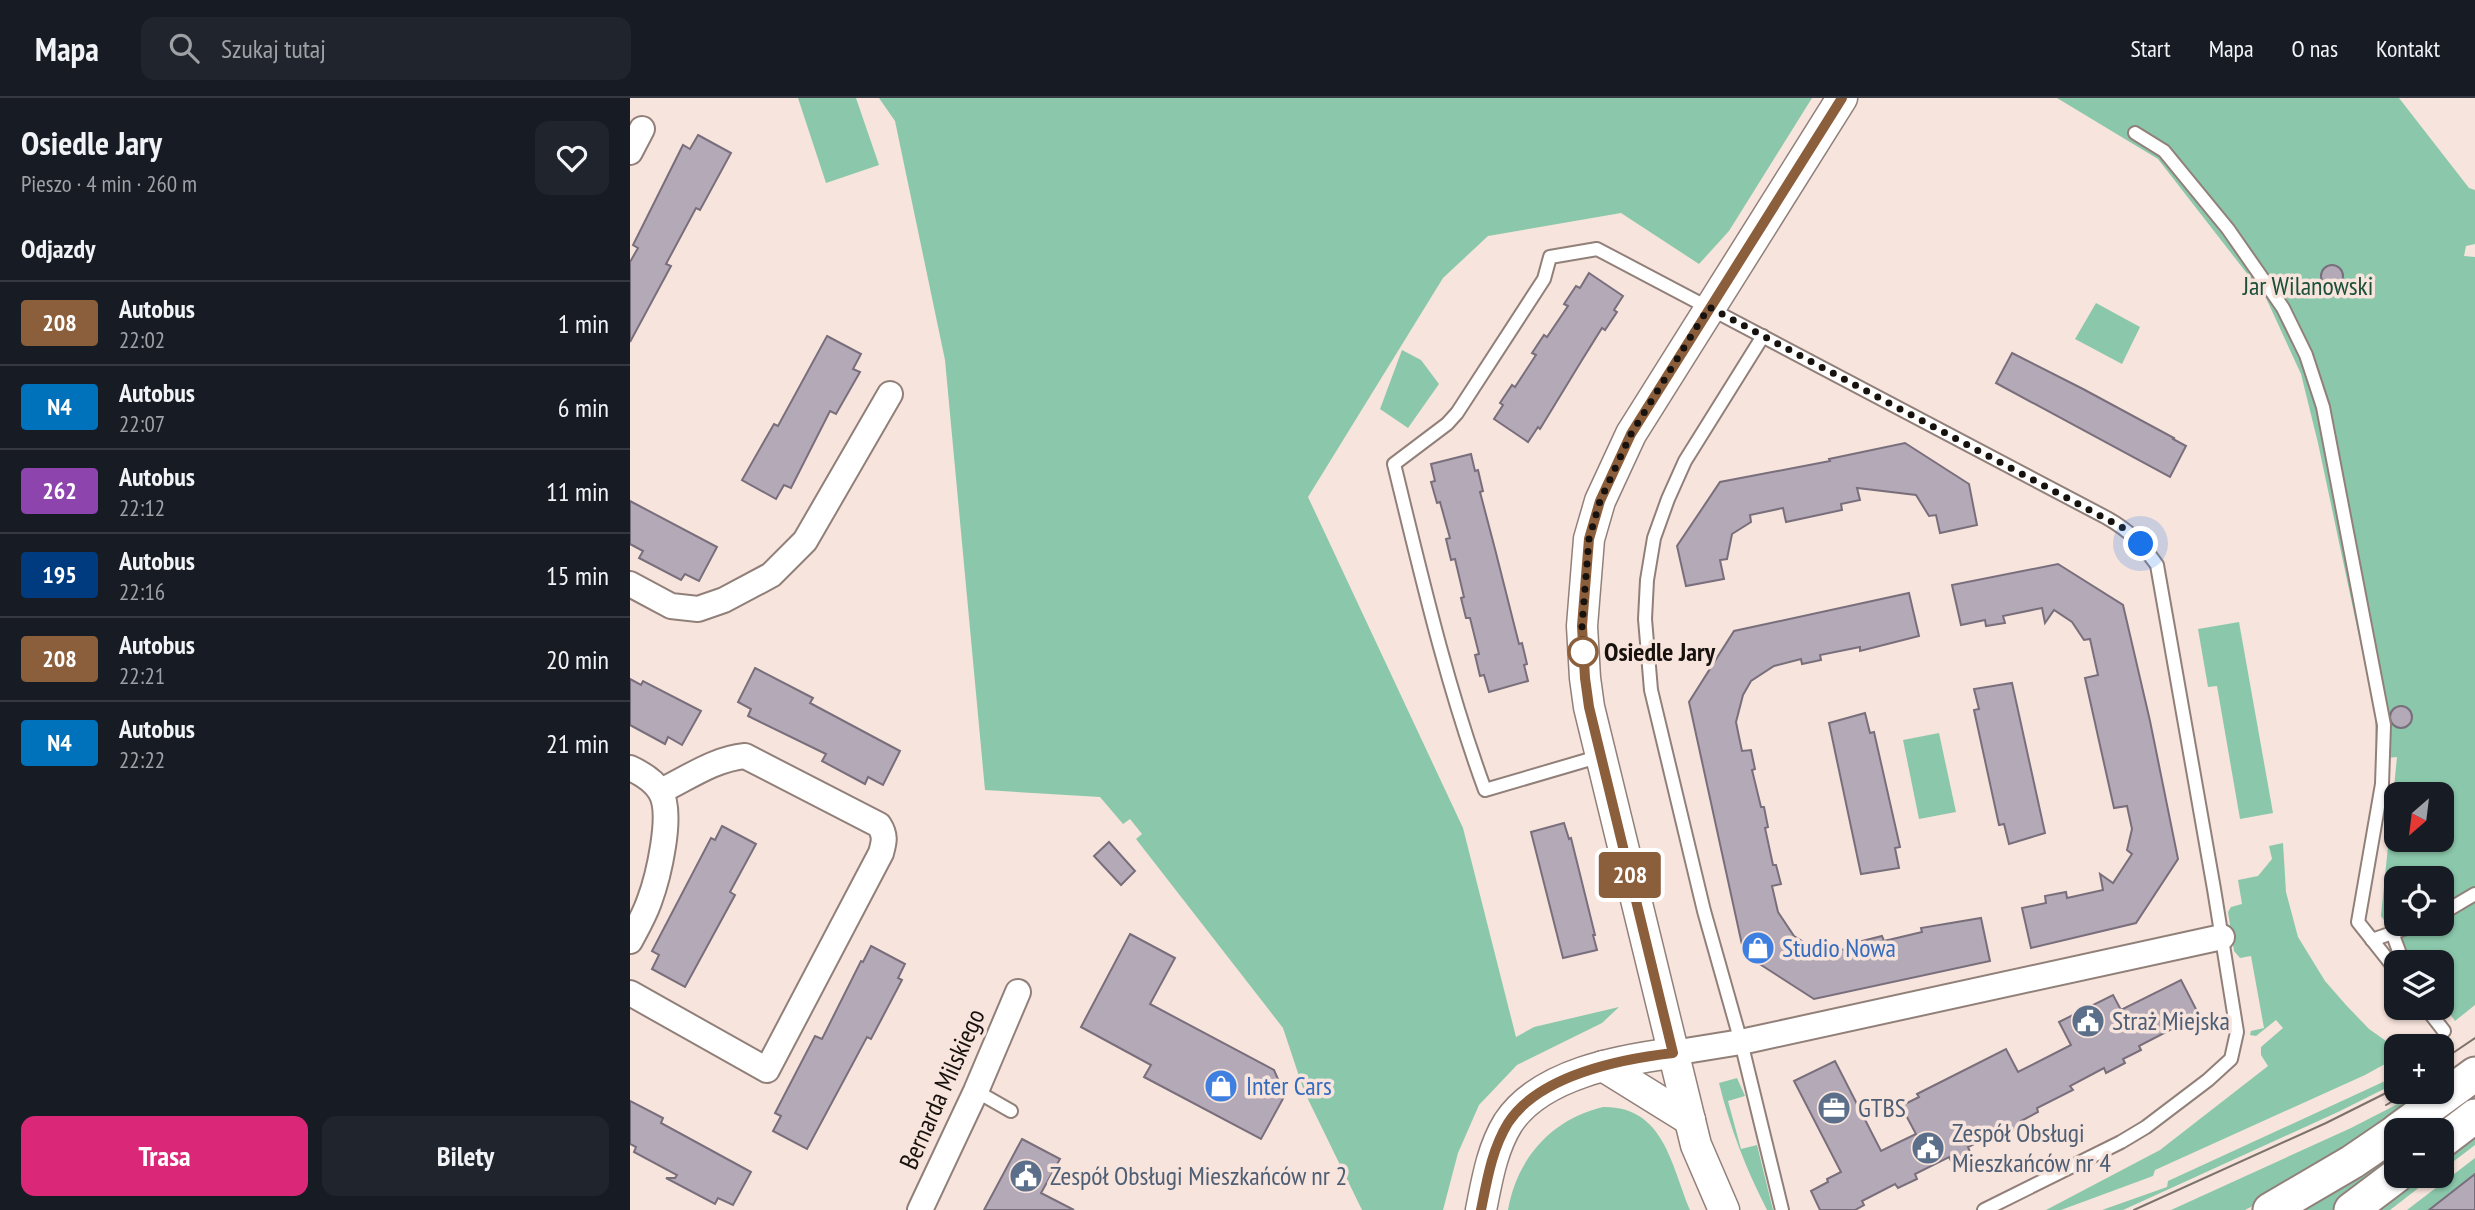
<!DOCTYPE html>
<html lang="pl">
<meta charset="utf-8">
<style>
body{margin:0;font-family:"PT Sans Narrow",sans-serif;background:#20242c;color:#f1f3f6;height:100vh;display:flex;flex-direction:column;font-size:26px;white-space:nowrap}
*{box-sizing:border-box;margin:0}
p{font-size:23px;color:#9ea1a6}
.icon{flex:none;width:38px;height:38px;fill:none;stroke:currentColor;stroke-width:2;stroke-linecap:round;stroke-linejoin:round}
.map{position:relative;flex:1;overflow:hidden}
.panel{display:flex;flex-direction:column;background:#171b24;width:630px}
.panel>*{flex:none}
.badge{padding:0 14px;border-radius:5px;font-size:24px;line-height:46px}
.needle{width:46px;rotate:208deg}
.fabs{position:absolute;left:1754px;top:684px;display:grid;gap:14px}
.fabs a{display:grid;place-items:center;width:70px;height:70px;border-radius:14px;background:#171b24;box-shadow:0 2px 5px #0004;font-size:35px}
.you{position:absolute;width:35px;height:35px;margin:-18px;border:5px solid #fff;border-radius:50%;background:#1a73e8;box-shadow:0 0 0 10px #1a73e833}
.map>.badge{position:absolute;translate:-50% -50%;box-shadow:0 0 0 4px #fff}
h2{padding:0 21px;font-size:26px;line-height:63px}
.round{display:grid;place-items:center;flex:none;width:74px;height:74px;border-radius:14px;background:#20242c}
.headline{display:flex;align-items:center;justify-content:space-between;height:119px;padding:0 21px}
h1{font-size:33px;font-weight:600;line-height:52px}
.cta{display:flex;gap:14px;margin-top:auto;padding:14px 21px}
.cta a{flex:1;height:80px;border-radius:14px;background:#db2777;color:#fff;font-size:28px;font-weight:600;line-height:80px;text-align:center}
.cta a+a{background:#20242c;color:#f1f3f6}
ul{padding:0;list-style:none}
li{display:flex;align-items:center;gap:21px;height:84px;padding:0 21px;border-top:2px solid #363941}
li div{flex:1}
li b{display:block;font-size:26px}
li em{font-style:normal}
li .badge{min-width:77px;font-weight:700;text-align:center}
header{display:flex;align-items:center;gap:42px;box-sizing:border-box;height:98px;padding:0 35px;background:#171b24;border-bottom:2px solid #363941}
header strong{font-size:33px}
nav{display:flex;gap:38px;margin-inline-start:auto;font-size:24px}
.search{width:490px;height:63px;background:#20242c;display:flex;align-items:center;gap:18px;box-sizing:border-box;padding:0 24px;border-radius:14px;color:#9ea1a6;font-size:26px}
main{display:flex;flex:1;min-height:0}
.map>svg:first-child{display:block}
.green{fill:#8bc8ab;fill-rule:evenodd}
.building{fill:#b4a9b7;stroke:#796e7b;stroke-width:2}
.lines{fill:none;stroke-linecap:round;stroke-linejoin:round}
.service-casing{stroke:#918079;stroke-width:16}
.minor-casing{stroke:#918079;stroke-width:28}
.tertiary-casing{stroke:#918079;stroke-width:33}
.secondary-casing{stroke:#918079;stroke-width:37}
.service{stroke:#fff;stroke-width:12}
.minor{stroke:#fff;stroke-width:24}
.tertiary{stroke:#fff;stroke-width:30}
.secondary{stroke:#fff;stroke-width:33}
.tram{stroke:#7d716c;stroke-width:2}
.line-casing{stroke:#fff;stroke-width:16}
.line{stroke:#8b5e3c;stroke-width:10}
.walk{stroke:#18120f;stroke-width:7;stroke-dasharray:0 12.6}
.stop-dot{fill:#fff;stroke:#8b5e3c;stroke-width:3.5}
.labels{text-anchor:middle;stroke-width:7;stroke-linejoin:round;paint-order:stroke}
.park-label{font-size:26px;fill:#1d503b;stroke:#f7e4dc}
.stop-label{font-size:26px;font-weight:bold;fill:#18120f;stroke:#f7e4dc;text-anchor:start}
.shop-label{font-size:26px;fill:#366cbe;stroke:#f7e4dc;text-anchor:start}
.service-label{font-size:26px;fill:#4e5e75;stroke:#f7e4dc;text-anchor:start}
.street-label{font-size:26px;fill:#18120f;stroke:#f7e4dc}
</style>
<header>
<strong>Mapa</strong>
<div class="search"><svg class="icon" aria-label="search" viewBox="0 0 24 24"><circle cx="10" cy="10" r="6"/><path d="M15 15l6 6"/></svg>Szukaj tutaj</div>
<nav><a>Start</a><a>Mapa</a><a>O nas</a><a>Kontakt</a></nav>
</header>
<main>
<section class="panel">
<div class="headline"><div><h1>Osiedle Jary</h1><p>Pieszo · 4 min · 260 m</p></div><a class="round"><svg class="icon" aria-label="heart" viewBox="0 0 24 24"><path d="M12 20l-8-8c-3-5 5-10 8-4 3-6 11-1 8 4z"/></svg></a></div>
<h2>Odjazdy</h2>
<ul>
<li><span class="badge" style="background:#8b5e3c;color:#fff">208</span><div><b>Autobus</b><p>22:02</p></div><em>1 min</em></li>
<li><span class="badge" style="background:#0072bc;color:#fff">N4</span><div><b>Autobus</b><p>22:07</p></div><em>6 min</em></li>
<li><span class="badge" style="background:#8e44ad;color:#fff">262</span><div><b>Autobus</b><p>22:12</p></div><em>11 min</em></li>
<li><span class="badge" style="background:#003b80;color:#fff">195</span><div><b>Autobus</b><p>22:16</p></div><em>15 min</em></li>
<li><span class="badge" style="background:#8b5e3c;color:#fff">208</span><div><b>Autobus</b><p>22:21</p></div><em>20 min</em></li>
<li><span class="badge" style="background:#0072bc;color:#fff">N4</span><div><b>Autobus</b><p>22:22</p></div><em>21 min</em></li>
</ul>
<div class="cta"><a>Trasa</a><a>Bilety</a></div>
</section>
<div class="map">
<svg width="1845" height="1112" viewBox="0 0 1845 1112">
<rect width="100%" height="100%" fill="#f7e4dc"/>
<g class="green">
<path d="M168 0H226L249 67 196 85Z"/>
<path d="M249 0H1182L1099 133 1069 166 991 115 858 138 813 180 678 399 833 730 886 939 904 929 989 909 972 925 887 967 849 1007 828 1055 813 1112H732L674 993 653 930 506 741 512 736 500 721 493 726 470 699 355 692 315 262 265 23Z"/>
<path d="M1427 0H1769L1839 90 1845 92V146L1836 148 1834 158 1845 159V907L1825 923 1811 903V864H1784L1751 818 1767 659 1746 661 1745 614 1688 345 1671 276 1636 200 1528 61ZM1766 696H1811V742H1766ZM1766 780H1811V826H1766Z"/>
<path d="M1466 205 1510 229 1492 266 1445 241Z"/>
<path d="M772 252 791 262 809 286 778 330 750 311Z"/>
<path d="M1609 524 1643 715 1610 721 1587 588 1578 589 1568 531Z"/>
<path d="M1309 635 1326 714 1289 721 1273 642Z"/>
<path d="M1653 745 1656 794 1668 839 1695 883 1716 907 1739 931 1766 950V960L1735 977 1525 1072 1523 1078 1431 1112H1416L1530 1052 1638 968 1631 957V949L1653 930 1646 922 1626 938 1620 937 1621 933 1634 930 1621 858 1610 860 1604 853 1598 814 1601 809 1612 806 1608 782 1628 778 1642 761 1639 748Z"/>
<path d="M1766 978V985L1708 1014 1493 1112H1472L1537 1089 1538 1083Z"/>
<path d="M1107 980 1115 998 1098 1003 1111 1051 1127 1047 1143 1112H1137C1116 1071 1100 1030 1089 985Z"/>
<path d="M1791 994H1802L1653 1092 1615 1112H1541L1721 1030Z"/>
<path d="M973 1009C1034 1008 1041 1067 1060 1112H878C887 1060 922 1021 973 1009Z"/>
<path d="M1845 1033V1047L1811 1073V1059Z"/>
<path d="M1766 1050V1063L1702 1112H1667Z"/>
<path d="M1845 1060V1076L1799 1112H1777Z"/>
<path d="M1786 1078H1804L1760 1112H1742Z"/>
</g>
<g class="building">
<path d="M68 37 101 55 70 112 66 110 36 166 41 168 0 244V164L8 150 3 147 53 47 60 51Z"/>
<circle cx="1702" cy="178" r="11"/>
<path d="M959 175 993 198 984 212 987 214 975 232 972 230 952 262 910 331 908 329 898 344 864 321 873 307 870 305 882 287 885 289 906 257 902 255 914 237 917 239 938 208 934 206 946 188 950 190Z"/>
<path d="M197 238 231 256 223 271 230 274 206 316 200 313 161 390 154 387 146 401 112 382 144 326 148 328Z"/>
<path d="M1382 255 1453 291 1544 340 1543 341 1556 348 1540 379 1366 285Z"/>
<path d="M1275 345 1339 386 1347 427 1310 435 1306 417 1299 418 1286 397 1227 390 1230 402 1211 406 1212 412 1156 424 1153 410 1120 417 1121 424 1102 436 1097 461 1090 462 1094 481 1056 488 1047 448 1090 384 1200 363 1199 361Z"/>
<path d="M841 356 845 373 848 372 853 393 850 394 865 451 889 546 892 545 897 566 894 567 898 583 859 594 854 577 850 578 845 557 849 556 840 520H836L831 500 834 499 825 461 821 462 816 441 820 440 810 404 807 405 801 384 805 383 801 366Z"/>
<path d="M0 403 87 449 69 483 55 476 51 482 9 460 13 453 0 446Z"/>
<path d="M1428 466 1493 507 1520 623 1548 761 1506 825 1401 850 1392 810 1416 805 1415 798 1436 794 1437 800 1473 792 1470 776 1483 785 1502 756 1497 752 1502 731 1497 708 1484 710 1455 580 1468 577 1460 541 1454 542 1442 524 1424 512 1415 525 1412 510 1373 518 1375 525 1356 528 1355 522 1331 527 1322 487Z"/>
<path d="M1279 495 1289 538 1230 553V549L1190 557 1191 562 1172 566 1171 561 1144 568 1121 583 1113 597 1106 624 1108 634 1112 653 1121 652 1125 671 1122 672 1131 709H1134L1138 729 1135 730 1143 767H1146L1151 786 1142 788 1148 814 1164 838 1180 848 1207 853 1233 847 1232 843 1252 838 1254 843 1292 834 1291 830 1351 820 1360 863 1184 901 1114 856 1059 604 1104 533Z"/>
<path d="M125 570 183 600 180 605 270 653 253 687 238 679 235 686 192 663 196 656 118 618 121 611 108 604Z"/>
<path d="M0 581 11 587 13 583 71 613 52 647 38 639 35 646 0 627Z"/>
<path d="M1382 585 1415 735 1379 746 1374 726 1369 727 1344 612 1349 611 1344 591Z"/>
<circle cx="1771" cy="619" r="11"/>
<path d="M1235 615 1240 635 1244 634 1270 749 1265 750 1269 770 1231 776 1199 625Z"/>
<path d="M934 725 939 741 941 740 965 837H963L967 852 933 860 901 734Z"/>
<path d="M92 728 126 746 100 794 105 797 55 889 22 871 29 857 22 853 81 740 85 742Z"/>
<path d="M479 744 505 773 491 787 464 758Z"/>
<path d="M500 836 545 860 520 906 644 972 655 997 631 1041 514 979 521 967 451 929Z"/>
<path d="M241 848 275 866 268 880 272 882 241 941 237 939 177 1051 143 1033 151 1018 145 1015 185 938 192 941 231 863 233 864Z"/>
<path d="M1551 882 1569 917 1509 948 1511 952 1493 961 1495 965 1476 975 1474 970 1440 988 1443 992 1407 1010 1408 1014 1391 1023 1393 1027 1374 1036 1372 1032 1338 1049 1340 1054 1321 1063 1319 1059 1285 1076 1287 1081 1268 1090 1265 1086 1232 1103 1234 1107 1225 1112H1190L1181 1093 1198 1084 1197 1081 1211 1074 1164 983 1205 963 1251 1053 1286 1036 1271 1008 1289 999 1287 996 1376 951 1388 974 1441 947 1429 924 1483 897 1491 912Z"/>
<path d="M0 1003 33 1020 31 1025 121 1074 103 1107 88 1100 85 1106 36 1080H45L47 1077 4 1054 6 1049 0 1046Z"/>
<path d="M392 1041 430 1061 411 1095 444 1112H354Z"/>
<path d="M1845 1076V1112H1799Z"/>
</g>
<g class="lines">
<defs>
<g id="service">
<path d="M1505 35 1534 53 1598 131 1653 210 1676 257 1693 309 1754 627 1752 686 1728 824 1766 872"/>
<path d="M1133 238 1055 363 1038 401 1024 440 1017 482 1015 521 1021 592 1074 813 1111 944 1152 1112"/>
<path d="M971 658 855 692C816 586 791 476 764 366L817 326 827 315 914 181 920 159 967 151 1477 420C1500 433 1511 445 1527 467L1584 791 1607 934 1601 961 1578 982 1516 1029 1491 1044 1354 1112"/>
<path d="M1811 816 1845 796"/>
<path d="M1763 837 1773 864"/>
<path d="M1742 842 1788 826"/>
<path d="M1796 910 1814 933"/>
<path d="M346 993 381 1013"/>
</g>
<g id="minor">
<path d="M0 54 12 31"/>
<path d="M0 486 41 508 68 511 94 502 141 477 175 443 260 296"/>
<path d="M0 670C11 675 23 682 30 693 44 715 28 780 19 804 14 818 7 830 0 843"/>
<path d="M0 895 137 972 251 755C254 744 256 738 249 727L115 658C84 661 58 680 31 693"/>
<path d="M1043 955 1111 944 1592 839"/>
<path d="M290 1112 346 993 388 894"/>
</g>
<g id="tertiary">
<path d="M973 968 1060 1022"/>
<path d="M851 1112C857 1082 862 1051 878 1025 910 976 990 962 1043 955"/>
<path d="M1094 1112 1066 1047 959 609 955 580 952 528 959 441 970 403 1001 336 1212 0"/>
</g>
<g id="secondary">
<path d="M1768 1032 1845 976"/>
<path d="M1811 1044 1845 1018"/>
<path d="M1640 1112 1722 1064 1766 1034"/>
<path d="M1721 1112 1766 1078"/>
</g>
</defs>
<use href="#service" class="service-casing"/>
<use href="#minor" class="minor-casing"/>
<use href="#tertiary" class="tertiary-casing"/>
<use href="#secondary" class="secondary-casing"/>
<use href="#service" class="service"/>
<use href="#minor" class="minor"/>
<use href="#tertiary" class="tertiary"/>
<use href="#secondary" class="secondary"/>
<g class="tram">
<path d="M1811 963 1845 940"/>
<path d="M1756 1007 1779 994"/>
<path d="M1504 1112 1696 1025 1766 990"/>
</g>
</g>
<g class="lines">
<defs>
<path id="line" d="M851 1112C857 1082 862 1051 878 1025 909 977 991 961 1043 955L959 609 955 580 952 528 959 441 970 403 1001 336 1212 0"/>
</defs>
<use href="#line" class="line-casing"/>
<use href="#line" class="line"/>
<path class="walk" d="M953 554 952 528 959 441 970 403 1001 336 1079 209 1497 432 1511 446"/>
</g>
<defs>
<symbol id="shop-disc" viewBox="-11 -11 22 22"><circle r="9.5" fill="#3f7fe0" stroke="#f7e4dc"/><path d="M-5-2.5h2.3a2.7 3.5 0 0 1 5.4 0H5L5.5 6h-11ZM-1.5-2.5h3a1.5 2.3 0 0 0-3 0Z" fill="#fff"/></symbol>
<symbol id="civic-disc" viewBox="-11 -11 22 22"><circle r="9.5" fill="#5c6f8a" stroke="#f7e4dc"/><path d="M-.6-6.5H3V-4.5H.6V-3L4-1V1h2V6H-6V1h2V-1L-.6-3ZM-1.2 2.5V6h2.4V2.5Z" fill="#fff"/></symbol>
<symbol id="office-disc" viewBox="-11 -11 22 22"><circle r="9.5" fill="#5c6f8a" stroke="#f7e4dc"/><path d="M-6-3h4V-5.5h4V-3h4V5H-6ZM-1-4.5V-3h2v-1.5ZM-6 0V1H6V0Z" fill="#fff"/></symbol>
</defs>
<g fill-rule="evenodd">
<use href="#shop-disc" x="1109" y="831" width="38" height="38"/>
<use href="#civic-disc" x="1439" y="904" width="38" height="38"/>
<use href="#shop-disc" x="572" y="969" width="38" height="38"/>
<use href="#office-disc" x="1185" y="991" width="38" height="38"/>
<use href="#civic-disc" x="1279" y="1031" width="38" height="38"/>
<use href="#civic-disc" x="377" y="1059" width="38" height="38"/>
</g>
<circle class="stop-dot" cx="953" cy="554" r="14"/>
<g class="labels">
<g class="park-label">
<text x="1678" y="197">Jar Wilanowski</text>
</g>
<g class="stop-label">
<text x="974" y="563">Osiedle Jary</text>
</g>
<g class="shop-label">
<text x="1152" y="859">Studio Nowa</text>
<text x="616" y="997">Inter Cars</text>
</g>
<g class="service-label">
<text x="1482" y="932">Straż Miejska</text>
<text x="1228" y="1019">GTBS</text>
<text x="1322" y="1044">Zespół Obsługi<tspan x="1322" dy="30">Mieszkańców nr 4</tspan></text>
<text x="420" y="1087">Zespół Obsługi Mieszkańców nr 2</text>
</g>
<g class="street-label">
<text transform="translate(312 991) rotate(-66)" y="9">Bernarda Milskiego</text>
</g>
</g>
</svg>
<div class="fabs">
<a><svg class="needle" viewBox="-14 -14 28 28"><path d="M0-13l5 13h-10z" fill="#e53935"/><path d="M0 13l5-13h-10z" fill="#9ea1a6"/></svg></a>
<a><svg class="icon" aria-label="locate" viewBox="0 0 24 24"><circle cx="12" cy="12" r="6"/><path d="M12 2v4M12 18v4M2 12h4M18 12h4"/></svg></a>
<a><svg class="icon" aria-label="layers" viewBox="0 0 24 24"><path d="M12 4l9 5-9 5-9-5zM3 14l9 5 9-5"/></svg></a>
<a>+</a>
<a>−</a>
</div>
<div class="you" style="left:1511px;top:446px"></div>
<b class="badge" style="left:1000px;top:777px;background:#8b5e3c;color:#fff">208</b>
</div>
</main>
